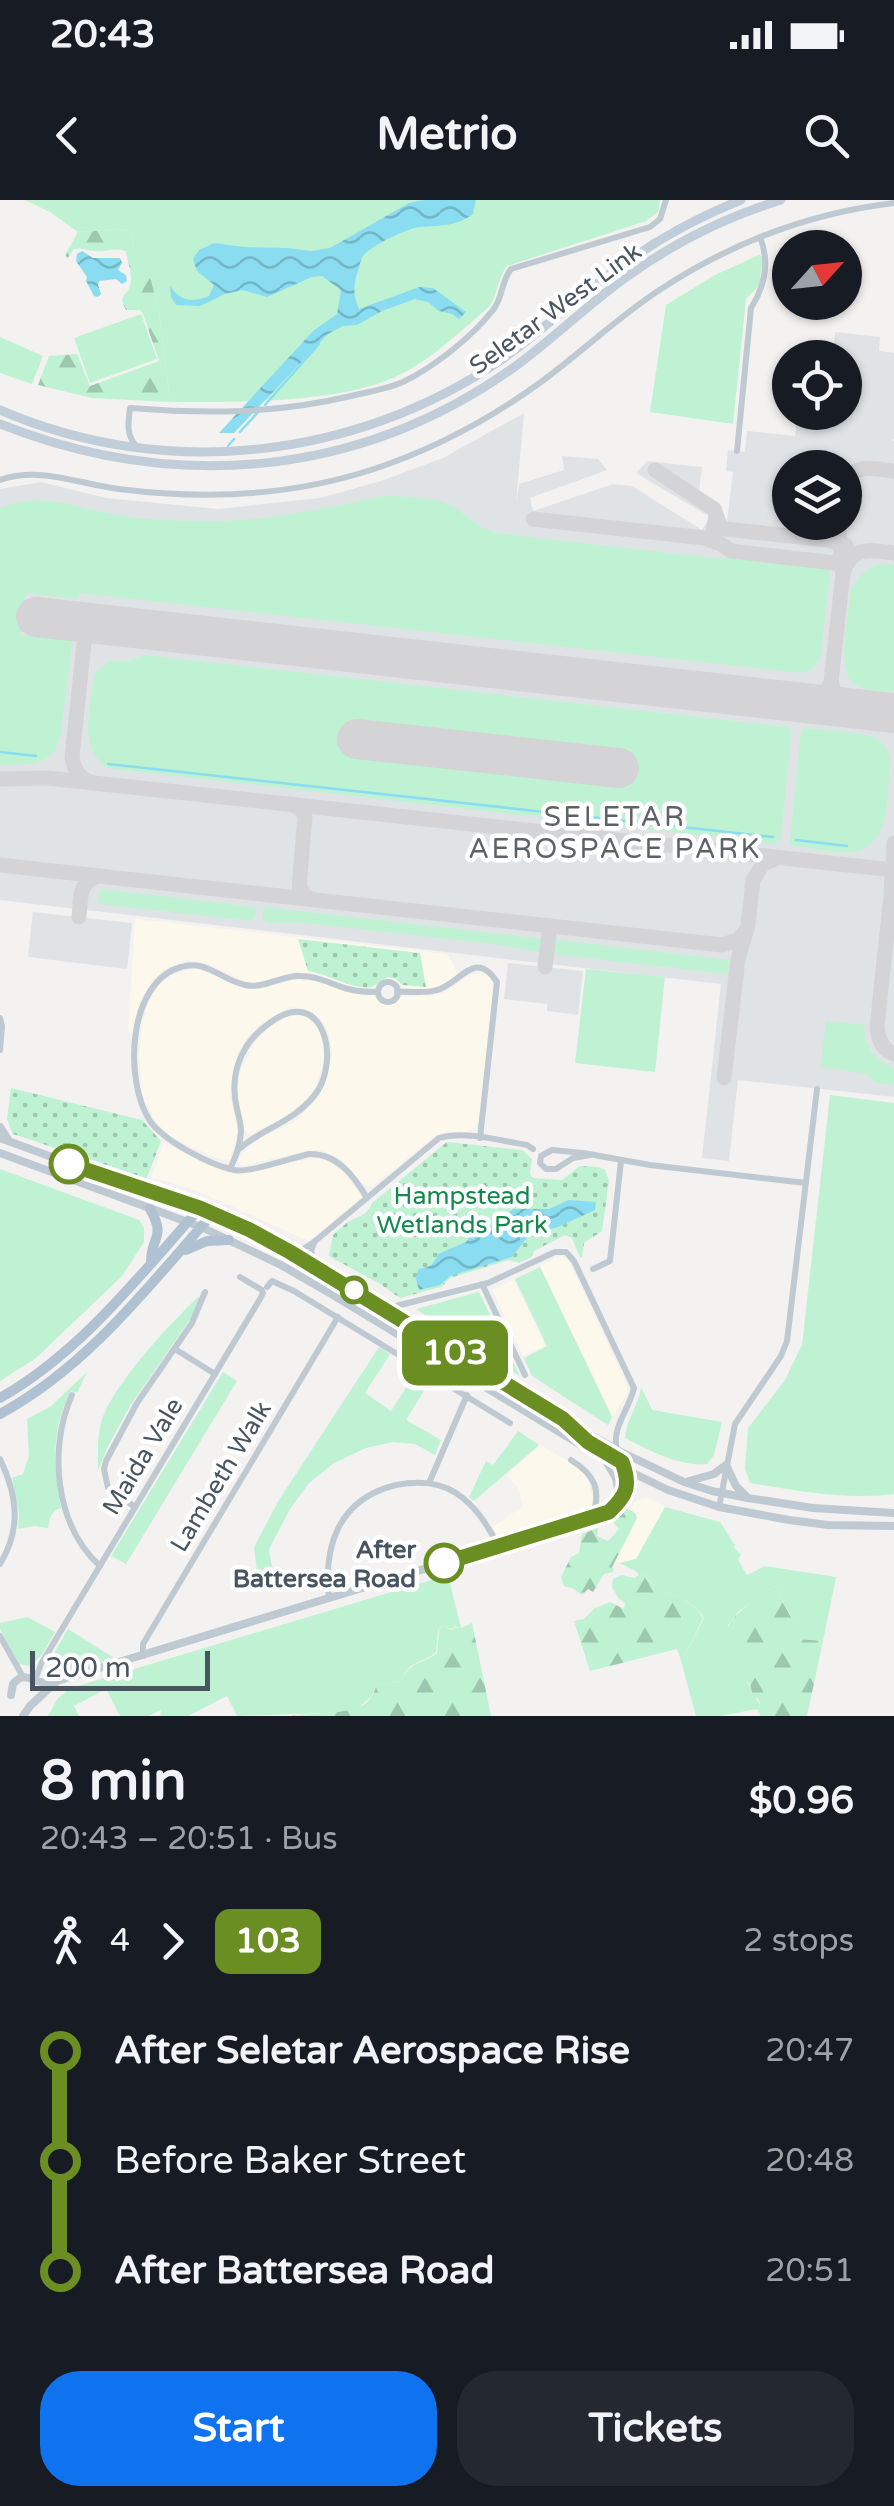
<!DOCTYPE html>
<meta charset="utf-8">
<style>
body{margin:0;font-family:"Varela Round",sans-serif;background:#242831;color:#f1f3f6;height:100vh;display:flex;flex-direction:column;font-size:38px;white-space:nowrap}
*{box-sizing:border-box;margin:0}
p{font-size:32px;color:#9ea1a6}
.icon{flex:none;width:55px;height:55px;fill:none;stroke:currentColor;stroke-width:2;stroke-linecap:round;stroke-linejoin:round}
.map{position:relative;height:1516px;overflow:hidden}
.details{display:flex;flex-direction:column;background:#171b24;flex:1}
.details>*{flex:none}
.badge{padding:0 20px;border-radius:15px;font-size:35px;line-height:65px}
.needle{width:65px;rotate:63deg}
.tools{position:absolute;left:772px;top:30px;display:grid;gap:20px}
.tools a{display:grid;place-items:center;width:90px;height:90px;border-radius:50%;background:#171b24;box-shadow:0 2px 8px #0004;font-size:50px}
.scale{position:absolute;left:30px;bottom:25px;width:180px;box-sizing:border-box;padding-left:10px;border:5px solid #485560;border-top:0;font-size:28px;line-height:35px;white-space:nowrap;color:#485560;-webkit-text-stroke:8px #fff;paint-order:stroke}
.map>.badge{position:absolute;translate:-50% -50%;box-shadow:0 0 0 5px #fff}
.legs{display:flex;align-items:center;gap:15px;height:110px;padding:0 40px;font-size:32px}
.legs p{margin-inline-start:auto}
.head{display:flex;align-items:center;justify-content:space-between;height:170px;padding:0 40px}
h1{font-size:55px;font-weight:700;line-height:75px}
.action{display:flex;gap:20px;margin-top:auto;padding:20px 40px}
.action a{flex:1;height:115px;border-radius:40px;background:#0f73f0;color:#fff;font-size:40px;font-weight:700;line-height:115px;text-align:center}
.action a+a{background:#242831;color:#f1f3f6}
ul{padding:0 40px;list-style:none}
li{display:flex;align-items:center;gap:35px;height:110px;font-size:38px}
li i{display:grid;place-items:center;width:15px;height:100%;margin:0 12px;background:currentColor}
li i::after{content:'';width:25px;height:25px;margin:-12px;border:8px solid;border-radius:50%;background:#171b24}
li p{margin-inline-start:auto}
li:first-child i{background:linear-gradient(#0000 50%,currentColor 0)}
li:last-child i{background:linear-gradient(currentColor 50%,#0000 0)}
.status{display:flex;justify-content:space-between;align-items:center;height:70px;padding:0 50px;background:#171b24;direction:ltr}
.status svg{height:28px;fill:currentColor}
header{display:flex;justify-content:space-between;align-items:center;height:130px;padding:0 40px;background:#171b24;font-size:45px;font-weight:700}
.map>svg:first-child{display:block}
.commercial{fill:#fdf8ec}
.airport{fill:#e0e3e6;fill-rule:evenodd}
.grass{fill:#bff2d2}
.forest{fill:url(#forest-firs)}
.park{fill:url(#park-dots)}
.water{fill:url(#water-waves)}
.lines{fill:none;stroke-linecap:round;stroke-linejoin:round}
.stream{stroke:#8addf1;stroke-width:2.5}
.taxiway{stroke:#d4d4d6;stroke-width:15}
.runway{stroke:#d4d4d6;stroke-width:40}
.minor{stroke:#bfc9d1;stroke-width:6}
.tertiary{stroke:#bfc9d1;stroke-width:8}
.secondary{stroke:#c1cdd9;stroke-width:9}
.primary{stroke:#b0c1d1;stroke-width:10}
.line-1-casing{stroke:#fff;stroke-width:22}
.line-1{stroke:#6b8e23;stroke-width:15}
.stop-1-dot{fill:#fff;stroke:#6b8e23;stroke-width:5}
.labels{text-anchor:middle;stroke-width:9;stroke-linejoin:round;paint-order:stroke}
.street-label{font-size:25px;fill:#485560;stroke:#fff}
.park-label{font-size:25px;fill:#12884c;stroke:#fff}
.stop-label{font-size:25px;font-weight:bold;fill:#485560;stroke:#fff;text-anchor:end}
.neighbourhood-label{font-size:28px;letter-spacing:2.5px;fill:#5d6267;stroke:#fff}
</style>
<div class="status"><b>20:43</b><svg viewBox="0 0 49 12"><path d="M0 12V9h3v3zM5 12V6h3v6zM10 12V3h3v9zM15 12V0h3v12zM26 1h20v11H26zM47 4h2v5h-2z"/></svg></div>
<header><svg class="icon" aria-label="back" viewBox="0 0 24 24"><path d="M15 5l-7 7 7 7"/></svg>Metrio<svg class="icon" aria-label="search" viewBox="0 0 24 24"><circle cx="10" cy="10" r="6"/><path d="M15 15l6 6"/></svg></header>
<div class="map">
<svg width="894" height="1516" viewBox="0 0 894 1516">
<defs>
<pattern id="forest-firs" width="22" height="20" patternUnits="userSpaceOnUse" patternTransform="scale(2.5)"><rect width="22" height="20" fill="#bff2d2"/><path d="M5 1l3.5 6h-7zM16 11l3.5 6h-7z" fill="#9dc7ae"/></pattern>
<pattern id="park-dots" width="8" height="8" patternUnits="userSpaceOnUse" patternTransform="scale(2.5)"><rect width="8" height="8" fill="#bff2d2"/><path d="M2 2h.1M6 6h.1" fill="none" stroke="#9dc7ae" stroke-width="1.8" stroke-linecap="round"/></pattern>
<pattern id="water-waves" width="16" height="10" patternUnits="userSpaceOnUse" patternTransform="scale(2.5)"><rect width="16" height="10" fill="#8addf1"/><path d="M0 5q4-4 8 0t8 0" fill="none" stroke="#73b6c7"/></pattern>
</defs>
<rect width="100%" height="100%" fill="#f4f1f1"/>
<g class="commercial">
<path d="M135 719 448 754 458 774 447 784 430 789 404 788 396 780 388 778 375 787 363 788 347 785 315 773 295 772 254 783 244 781 206 763 189 760 164 769 154 779 139 803 132 833 128 832Z"/>
<path d="M195 768 247 788H264L292 780 303 779 324 783 356 794 376 795 383 803 389 805 403 796H427L446 792 470 775 483 773 489 776 493 783 480 920 471 930 465 932 446 931 436 935 372 987 363 984 341 959 320 950H311L241 966 238 962 239 958 246 950 258 939 296 921 317 898 325 884 332 855 329 834 323 822 312 812 296 807 287 808 260 825 246 839 239 851 231 882 230 895 238 932 230 959 220 960 171 937 156 922 142 895 139 852 141 832 147 807 158 786 171 775Z"/>
<path d="M288 816H301L309 818 319 828 324 850 322 867 313 891 301 904 277 922 261 928 250 935 245 931 238 898 239 874 255 842 271 826Z"/>
<path d="M164 943 236 974 315 958 324 959 344 973 362 997 309 1041 195 990 151 977Z"/>
<path d="M561 1056 568 1059 627 1185 628 1192 613 1217 540 1066Z"/>
<path d="M514 1080 545 1146 523 1156 492 1090Z"/>
<path d="M540 1245 578 1267 586 1276 593 1296 592 1306 588 1315 499 1341 493 1327 523 1306 519 1289 507 1275Z"/>
<path d="M647 1298 665 1307 636 1359 619 1363 616 1361 637 1318 636 1313 630 1309 635 1301Z"/>
</g>
<g class="airport">
<path d="M835 132 880 137 879 151 894 153V239L891 240 894 241V897L738 880 729 961 702 958 721 784 0 700V289L41 282 106 298 218 309 320 298 381 281 443 258 524 213 516 303 519 284 564 270 562 256 598 259 607 270 530 298 533 311 613 284 632 286 702 330 710 317 636 273 647 261 702 267 699 291 722 306 723 318 727 322 733 272 726 271 728 250 745 252 747 231 795 236 797 219 826 222 828 213 845 212V158L833 157ZM790 268H845V322H790Z"/>
<path d="M33 712 132 723 127 769 28 757Z"/>
<path d="M508 763 583 771 578 815 547 811V804L504 799Z"/>
</g>
<g class="grass">
<path d="M25 0H660L658 12 646 21 507 66C497 79 498 94 489 107 460 131 432 160 397 176 338 204 235 202 170 202L159 110 150 77V64L134 47 130 29 78 32 50 12Z"/>
<path d="M759 55 763 58 759 85 746 99 733 224 650 212 666 105 715 75Z"/>
<path d="M141 114 157 159 90 183 74 138Z"/>
<path d="M0 137 43 156 32 184 0 173Z"/>
<path d="M383 296C404 297 436 296 455 308 469 317 479 328 496 333L722 359 730 355 824 366 828 368 830 375 820 459 811 470 800 473 79 393 78 399 26 393 21 435 72 441 61 535 55 551 44 560 34 564 0 565V308C47 289 82 311 129 317 151 320 176 321 198 321 261 323 322 309 383 296Z"/>
<path d="M879 364 894 365V492C882 490 864 492 854 484 836 470 849 416 850 395 855 378 863 371 879 364Z"/>
<path d="M144 455 789 527 791 533 781 637 775 644 107 568C78 546 90 512 93 480L97 471 109 461H128Z"/>
<path d="M804 528C821 530 864 531 877 539 885 544 888 551 890 559 887 588 893 642 857 651 839 656 813 648 793 646L790 643 801 532Z"/>
<path d="M100 689 257 707 255 717 251 721 98 704Z"/>
<path d="M264 707 545 739 544 753 493 744 304 723H267L262 718Z"/>
<path d="M551 739 729 760 728 774 549 754Z"/>
<path d="M586 769 665 777 655 872 575 863Z"/>
<path d="M826 821 864 825C864 846 874 860 894 868V885L876 883 866 874 823 867 821 865Z"/>
<path d="M830 895 894 903V1294C846 1300 798 1291 750 1283L745 1269 748 1228 785 1180 802 1145Z"/>
<path d="M0 969 139 1020 144 1028V1042L122 1076 35 1159 0 1181Z"/>
<path d="M540 1067 612 1217 608 1225 532 1176 524 1158 547 1146 515 1079Z"/>
<path d="M479 1092 520 1176 416 1109Z"/>
<path d="M198 1097 200 1099 193 1115 130 1206 108 1246 98 1270C98 1254 97 1238 101 1223 112 1185 170 1124 198 1097Z"/>
<path d="M379 1147 390 1154 365 1193 391 1211 417 1171 431 1179 406 1220 441 1240 435 1255 415 1244 393 1242 366 1248 334 1263 309 1283 290 1309 269 1349 272 1367 257 1372 254 1347 279 1300Z"/>
<path d="M87 1172 77 1193 71 1191C51 1229 53 1267 61 1308 50 1311 50 1319 48 1328L35 1326 18 1329 19 1313 12 1278 23 1274 29 1256 27 1219 50 1207Z"/>
<path d="M223 1172 237 1181 126 1364 111 1356Z"/>
<path d="M641 1187 652 1210 722 1222 714 1255 707 1264C681 1267 648 1250 625 1238 626 1220 639 1205 641 1187Z"/>
<path d="M518 1231 539 1245 474 1301 469 1297 486 1261 493 1265Z"/>
<path d="M665 1307 720 1322 735 1345 734 1347 741 1355 738 1360 747 1375 765 1366 836 1377 823 1441 797 1439 794 1435V1423L775 1386 739 1411 728 1425 729 1438 736 1453 741 1470 762 1509 759 1513 757 1509 720 1516H696L680 1457 685 1455 704 1418C693 1399 671 1397 654 1385 649 1382 646 1377 642 1373L639 1375 636 1371 619 1363 636 1359Z"/>
<path d="M448 1375 461 1428 455 1426 452 1429 442 1426 438 1430 436 1452C424 1463 404 1462 402 1482L377 1484 371 1497 353 1512 237 1516 227 1496 188 1516H160L161 1510 149 1516H120L106 1489 74 1506 79 1516H48L58 1498 71 1488Z"/>
<path d="M27 1417 55 1432 41 1456 29 1466 19 1464 0 1429V1423Z"/>
<path d="M68 1429 114 1458 72 1473 52 1457Z"/>
</g>
<g class="forest">
<path d="M130 29 134 47 150 64V77L159 110 170 202 92 198 38 185 49 156 77 154 90 186 159 161 143 114 140 110H126C118 94 125 99 130 86 133 78 128 59 125 51 114 47 106 52 95 51 87 51 83 47 74 49L68 58 65 55 78 32Z"/>
<path d="M626 1308 635 1313 637 1318 612 1367 614 1369 613 1372 604 1374 593 1392 588 1389 582 1395 574 1389 564 1386 561 1377 571 1357 579 1353 582 1334 598 1328 597 1336 608 1341 619 1329 613 1322Z"/>
<path d="M642 1373C646 1377 649 1382 654 1385 671 1397 693 1399 703 1418L685 1455 680 1457 677 1449 590 1471 574 1421 584 1419 595 1408 610 1402 624 1409 625 1403 619 1399 612 1387 613 1379 622 1375 634 1378Z"/>
<path d="M775 1386 794 1423V1435L797 1439 823 1441 807 1516H760C759 1510 763 1499 753 1496L750 1484 744 1478C741 1470 727 1438 727 1432 727 1417 762 1394 775 1386Z"/>
<path d="M472 1423 491 1516H291C314 1512 357 1516 370 1499 373 1495 375 1489 377 1484L402 1482C405 1463 424 1464 437 1453L439 1430 442 1426 452 1430 455 1427 461 1428Z"/>
</g>
<g class="park">
<path d="M298 739 420 753 426 787 402 785 396 779 388 777C383 779 379 784 374 786 358 793 326 773 308 771Z"/>
<path d="M11 888 142 920 161 941 146 980 70 956 61 950 13 934 7 919Z"/>
<path d="M447 942 522 950 532 959 530 974 533 978 562 980 580 966 599 967 605 970 609 981 602 1031 584 1043 582 1058H580L572 1038 565 1035 534 1051 532 1057 519 1063 509 1060 450 1078 441 1087 400 1098 380 1084 329 1056 333 1035C338 1031 344 1024 350 1021 361 1015 368 1015 372 1003Z"/>
</g>
<g class="water">
<path d="M424 0H476L473 14C456 27 440 25 420 27 408 28 370 46 363 56 360 60 360 66 358 71 353 85 353 95 359 109L419 87 433 88 466 112 459 119 452 114 439 111 428 102 415 99 382 111 357 125 343 126 328 134 234 233H219L313 131 337 114 341 90 322 76 312 77 267 97 242 90 225 94 200 106 176 105 171 97 170 86C180 101 192 103 209 96L214 85 197 71 193 59 199 50 214 43 244 47 287 48 311 51 330 48 409 3Z"/>
<path d="M82 51 93 58H120L122 63 118 70 126 75 127 81 122 84 116 79 99 81 98 85 101 94 98 97 94 96 86 81 87 77 76 61 77 54Z"/>
<path d="M569 1000 596 1002 595 1010 558 1027 529 1035 512 1057 450 1076 440 1085 419 1090 416 1079 418 1069C429 1068 434 1065 438 1054L466 1042 472 1034 486 1030 513 1009H549Z"/>
</g>
<g class="lines">
<g class="stream">
<path d="M265 205 319 144"/>
<path d="M240 232 259 211"/>
<path d="M228 246 234 239"/>
<path d="M0 552 36 556"/>
<path d="M108 564 773 637"/>
<path d="M796 640 847 646"/>
</g>
<g class="taxiway">
<path d="M655 270 714 309 716 315 712 338 731 351 835 363 841 366 843 373C852 345 870 350 894 353"/>
<path d="M845 280C858 263 875 269 894 271"/>
<path d="M716 315 721 327 726 329 827 340 846 345"/>
<path d="M533 319 705 338 715 342"/>
<path d="M838 322 843 373 831 482 836 497 850 508"/>
<path d="M86 423 72 558C74 569 79 578 90 582"/>
<path d="M808 503 823 496 831 482"/>
<path d="M888 512 894 515"/>
<path d="M0 579 48 578 894 670"/>
<path d="M291 604 301 609 305 617 299 687 305 696 314 700"/>
<path d="M894 643 891 695 877 827C878 838 882 850 894 854"/>
<path d="M0 665 722 745 738 740 746 730"/>
<path d="M79 717C81 699 78 681 99 676"/>
<path d="M545 767 550 726"/>
<path d="M724 878 738 759 748 725 753 680 763 664 775 659"/>
</g>
<g class="runway">
<path d="M36 417 894 513"/>
<path d="M357 539 619 568"/>
</g>
<g class="minor">
<path d="M137 247C126 235 128 224 130 208 207 214 275 214 351 196 368 192 387 189 403 182 434 167 472 137 493 110 503 98 501 81 511 69L650 27 660 19 666 0"/>
<path d="M737 251 751 108C765 86 770 62 760 37"/>
<path d="M0 280C41 266 78 284 119 289 205 300 292 296 374 269 434 249 490 219 541 182 582 152 619 116 661 89 731 43 811 13 894 3"/>
<circle cx="388" cy="792" r="10"/>
<path d="M397 792C411 791 425 794 437 790 461 783 475 748 497 782L480 938"/>
<path d="M0 818 2 826 0 850"/>
<path d="M590 955 573 958 556 969H546L540 963 541 956 552 950 583 953 650 965 806 983"/>
<path d="M230 969C236 956 240 946 241 932 241 924 239 917 237 909 232 889 234 867 245 849 251 838 261 829 271 822 324 784 342 862 314 896 292 923 263 928 239 949"/>
<path d="M367 998C354 976 337 953 309 954 291 958 250 973 234 970 210 965 164 941 150 921 124 882 127 782 181 767 206 759 221 780 245 785 263 789 279 777 297 776 316 775 330 784 348 789 358 792 368 792 378 792"/>
<path d="M314 1043 311 1051 315 1067"/>
<path d="M292 1052 300 1051 314 1042 439 938C465 930 501 941 527 945L533 949"/>
<path d="M593 1069 610 1061 621 961"/>
<path d="M482 1084 525 1175"/>
<path d="M267 1087 272 1081 294 1091 510 1223"/>
<path d="M383 1107H392L488 1083 555 1052H566L574 1061 634 1188C629 1210 611 1228 617 1250"/>
<path d="M175 1149 215 1174"/>
<path d="M72 1195C48 1249 55 1325 100 1366"/>
<path d="M0 1259C17 1295 22 1328 0 1364"/>
<path d="M571 1260C595 1275 602 1290 592 1317"/>
<path d="M429 1283 467 1195"/>
<path d="M135 1307 108 1288 104 1269 106 1261 137 1203 192 1123 205 1092"/>
<path d="M719 1307 735 1224 781 1156 787 1141 817 889"/>
<path d="M329 1398C323 1345 339 1299 396 1285 417 1281 438 1281 456 1293 476 1306 488 1326 499 1347"/>
<path d="M0 1436 23 1477"/>
<path d="M143 1456V1444L338 1117"/>
<path d="M35 1480 41 1464 260 1099 263 1093 262 1090 240 1077"/>
</g>
<g class="tertiary">
<path d="M0 927 9 941"/>
<path d="M0 938 139 989 200 1008 250 1030 336 1079 563 1219 617 1250 684 1282 712 1291 748 1298 813 1308 894 1313"/>
<path d="M0 953 201 1027 281 1065 333 1095 604 1259 668 1290 719 1307 789 1320 828 1325 894 1326"/>
<path d="M607 1263 616 1278 620 1299"/>
<path d="M689 1281 714 1274 726 1265 736 1286 748 1298"/>
<path d="M11 1495 13 1484C22 1474 26 1477 37 1481 42 1483 51 1482 57 1481L604 1314C622 1304 638 1279 621 1260 616 1255 605 1252 599 1249 589 1243 581 1236 573 1229"/>
<path d="M23 1516 30 1506 57 1481"/>
</g>
<g class="secondary">
<path d="M0 210C164 281 354 260 501 160 543 131 579 94 621 66 658 39 698 17 741 0"/>
<path d="M0 224C174 293 358 278 513 168 552 140 586 106 625 78 672 44 726 17 781 0"/>
</g>
<g class="primary">
<path d="M150 1009C166 1037 152 1036 151 1060"/>
<path d="M186 1050 207 1041 229 1040"/>
<path d="M0 1198C81 1152 139 1076 200 1008"/>
<path d="M0 1214C87 1167 149 1086 213 1013"/>
</g>
</g>
<g class="lines">
<defs>
<path id="line-1" d="M69 964 200 1008 250 1030 290 1052 563 1219 588 1242 622 1262C631 1286 627 1295 609 1312L444 1363"/>
</defs>
<use href="#line-1" class="line-1-casing"/>
<use href="#line-1" class="line-1"/>
</g>
<g class="stop-1-dot">
<circle cx="69" cy="964" r="18"/>
<circle cx="354" cy="1090" r="12"/>
<circle cx="444" cy="1363" r="18"/>
</g>
<g class="labels">
<g class="street-label">
<text transform="translate(555 108) rotate(-36)" y="9">Seletar West Link</text>
<text transform="translate(142 1256) rotate(-59)" y="9">Maida Vale</text>
<text transform="translate(220 1276) rotate(-59)" y="9">Lambeth Walk</text>
</g>
<g class="park-label">
<text x="462" y="1004">Hampstead<tspan x="462" dy="29">Wetlands Park</tspan></text>
</g>
<g class="stop-label">
<text x="416" y="1358">After<tspan x="416" dy="29">Battersea Road</tspan></text>
</g>
<g class="neighbourhood-label">
<text x="615" y="626">SELETAR<tspan x="615" dy="32">AEROSPACE PARK</tspan></text>
</g>
</g>
</svg>
<div class="tools">
<a><svg class="needle" viewBox="-14 -14 28 28"><path d="M0-13l5 13h-10z" fill="#e53935"/><path d="M0 13l5-13h-10z" fill="#9ea1a6"/></svg></a>
<a><svg class="icon" aria-label="locate" viewBox="0 0 24 24"><circle cx="12" cy="12" r="6"/><path d="M12 2v4M12 18v4M2 12h4M18 12h4"/></svg></a>
<a><svg class="icon" aria-label="layers" viewBox="0 0 24 24"><path d="M12 4l9 5-9 5-9-5zM3 14l9 5 9-5"/></svg></a>
</div>
<div class="scale">200 m</div>
<b class="badge" style="left:455px;top:1153px;background:#6b8e23;color:#fff">103</b>
</div>
<section class="details">
<div class="head"><div><h1>8 min</h1><p>20:43 – 20:51 · Bus</p></div><b>$0.96</b></div>
<div class="legs"><svg class="icon" aria-label="walk" viewBox="0 0 24 24"><circle cx="13" cy="4" r="2"/><path d="M13 8l-2 6 4 7M11 14l-3 7M7 12l3-4h3l4 4"/></svg>4<svg class="icon" aria-label="forward" viewBox="0 0 24 24"><path d="M9 5l7 7-7 7"/></svg><b class="badge" style="background:#6b8e23;color:#fff">103</b><p>2 stops</p></div>
<ul>
<li><i style="color:#6b8e23"></i><b>After Seletar Aerospace Rise</b><p>20:47</p></li>
<li><i style="color:#6b8e23"></i><span>Before Baker Street</span><p>20:48</p></li>
<li><i style="color:#6b8e23"></i><b>After Battersea Road</b><p>20:51</p></li>
</ul>
<div class="action"><a>Start</a><a>Tickets</a></div>
</section>
